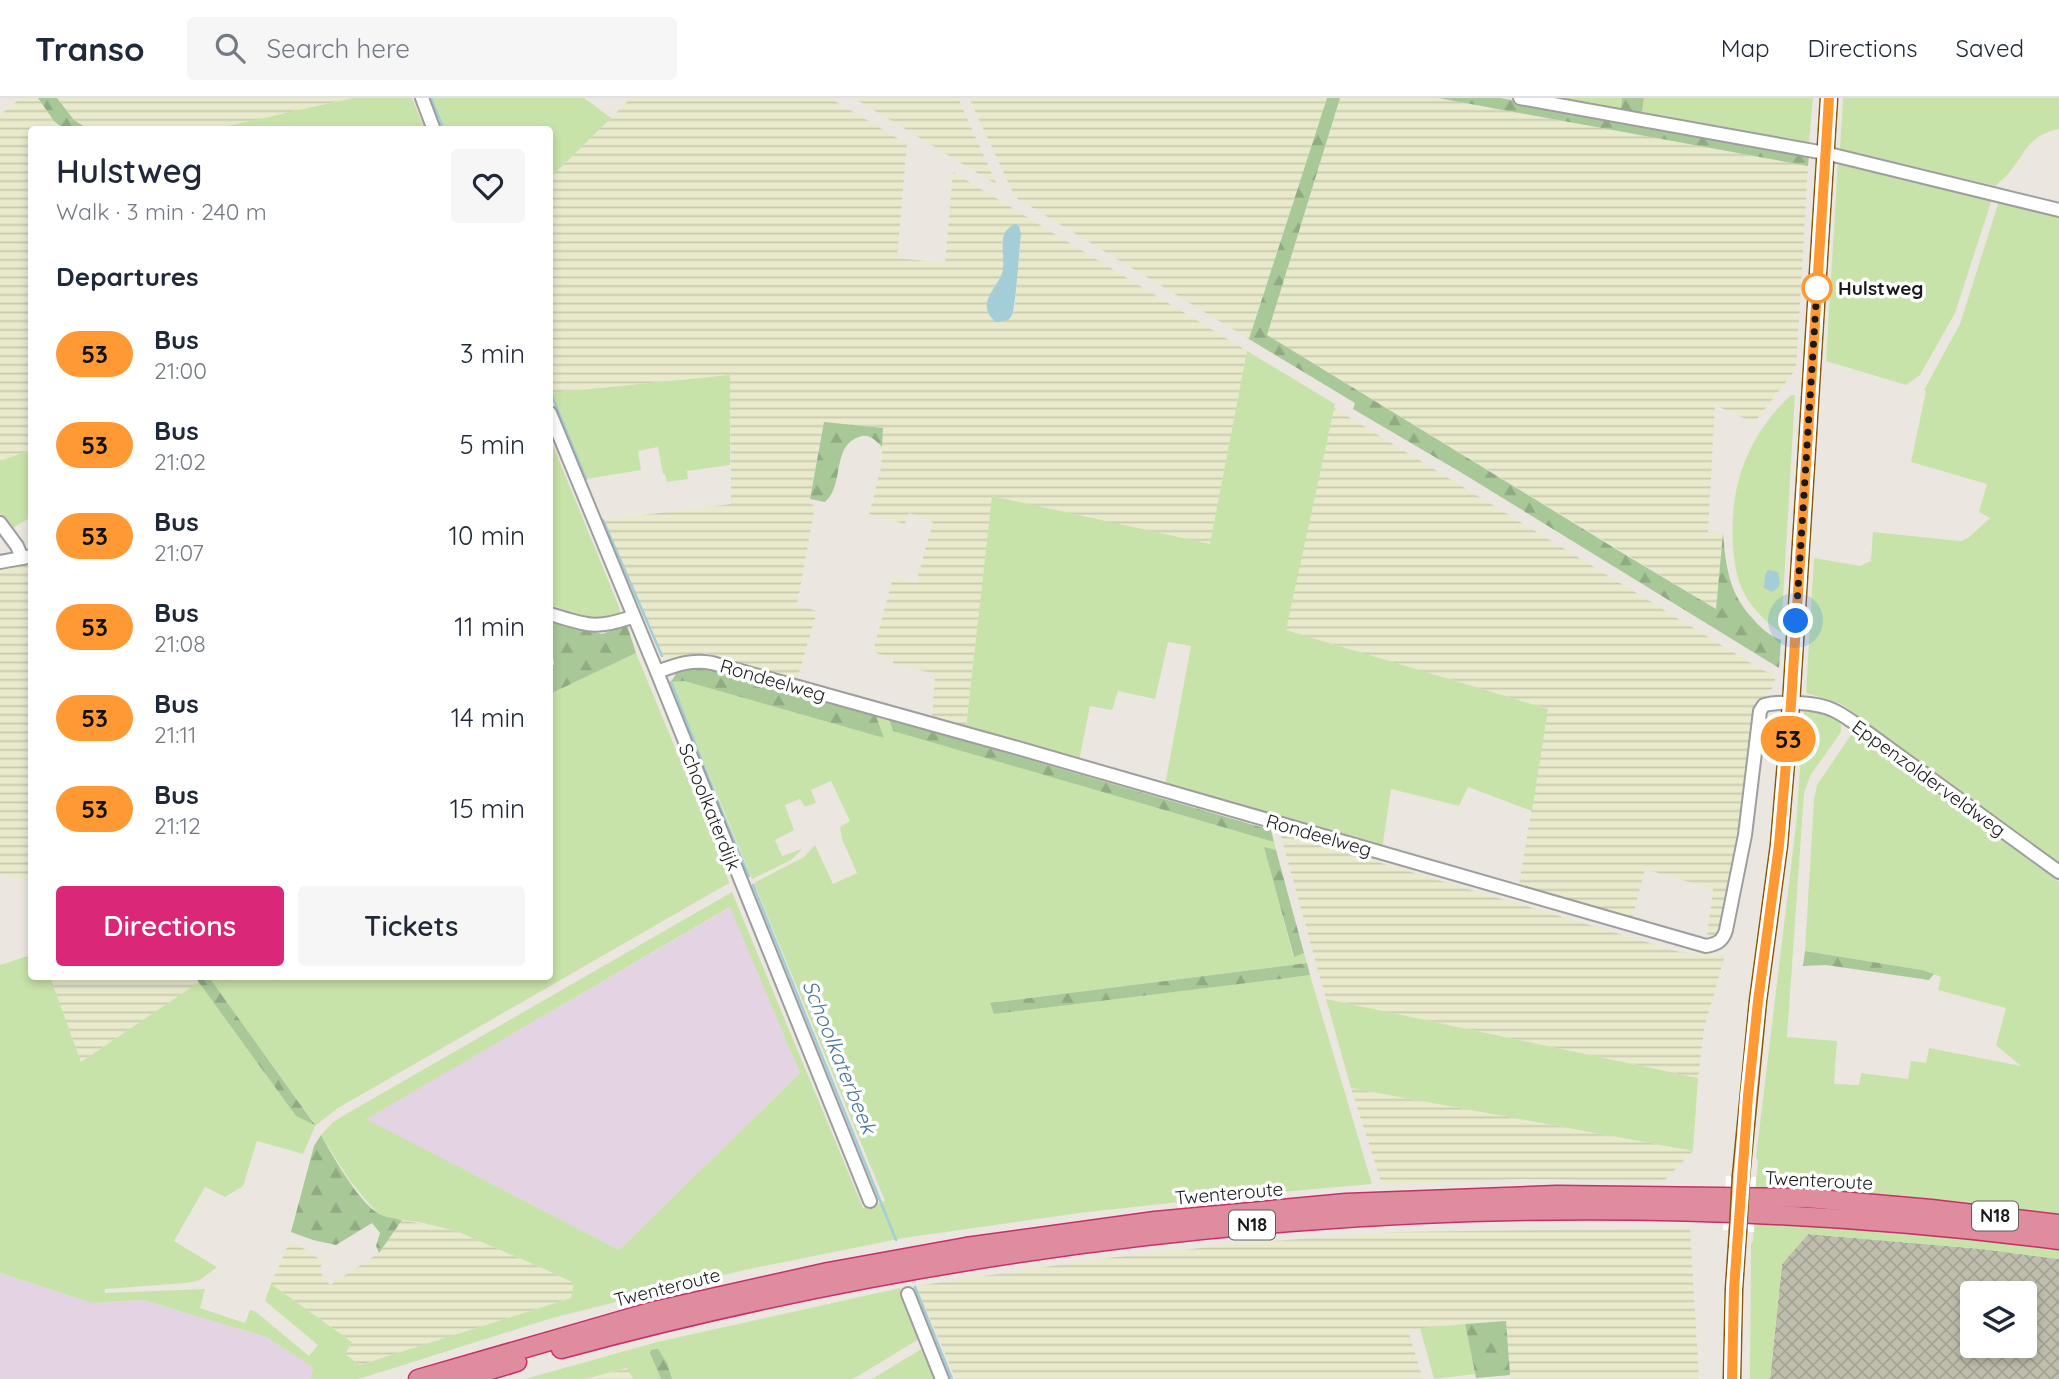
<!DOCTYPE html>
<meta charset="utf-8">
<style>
body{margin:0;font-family:Quicksand,sans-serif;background:#f6f6f7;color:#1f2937;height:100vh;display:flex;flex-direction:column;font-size:26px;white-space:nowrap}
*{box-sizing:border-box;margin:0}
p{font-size:23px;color:#747a83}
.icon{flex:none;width:38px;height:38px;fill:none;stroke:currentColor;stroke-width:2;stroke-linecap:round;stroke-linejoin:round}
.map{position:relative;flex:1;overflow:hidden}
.sheet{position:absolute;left:28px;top:28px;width:525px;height:854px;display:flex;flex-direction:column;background:#fff;border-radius:7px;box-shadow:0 4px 10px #0003}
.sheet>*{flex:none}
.badge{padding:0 14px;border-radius:23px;font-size:24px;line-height:46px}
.buttons{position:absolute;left:1960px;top:1183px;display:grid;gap:14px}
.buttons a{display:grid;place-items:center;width:77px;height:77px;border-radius:7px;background:#fff;box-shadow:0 4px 10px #0003;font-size:35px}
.you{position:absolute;width:35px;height:35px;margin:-18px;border:5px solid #fff;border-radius:50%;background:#1a73e8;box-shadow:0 0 0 10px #1a73e833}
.map>.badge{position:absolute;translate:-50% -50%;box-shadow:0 0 0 4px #fff}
h2{padding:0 28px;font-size:26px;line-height:63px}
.round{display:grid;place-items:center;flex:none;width:74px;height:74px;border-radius:7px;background:#f6f6f7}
.summary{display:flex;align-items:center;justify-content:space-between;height:119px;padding:0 28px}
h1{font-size:33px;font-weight:600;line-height:52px}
.primary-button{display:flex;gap:14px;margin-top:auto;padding:14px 28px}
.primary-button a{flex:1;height:80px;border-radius:7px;background:#db2777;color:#fff;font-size:28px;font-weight:600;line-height:80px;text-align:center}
.primary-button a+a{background:#f6f6f7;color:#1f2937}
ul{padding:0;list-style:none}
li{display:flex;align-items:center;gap:21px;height:91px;padding:0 28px}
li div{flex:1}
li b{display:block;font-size:26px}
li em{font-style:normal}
li .badge{min-width:77px;font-weight:700;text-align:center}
header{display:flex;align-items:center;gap:42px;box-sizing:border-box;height:98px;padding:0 35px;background:#fff;border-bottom:2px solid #e0e1e3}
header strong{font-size:33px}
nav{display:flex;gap:38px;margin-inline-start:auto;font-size:24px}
.search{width:490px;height:63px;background:#f6f6f7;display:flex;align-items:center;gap:18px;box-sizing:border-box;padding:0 24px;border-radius:7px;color:#747a83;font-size:26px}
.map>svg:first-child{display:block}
.industrial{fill:#e4d3e2}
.construction{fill:url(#construction-cross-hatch);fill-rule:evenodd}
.farmland{fill:url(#farmland-rules);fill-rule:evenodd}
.grass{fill:#c8e3a9;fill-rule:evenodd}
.forest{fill:url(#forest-firs)}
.water{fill:#a3cdd7}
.pier{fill:#fff}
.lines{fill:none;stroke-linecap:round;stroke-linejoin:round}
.stream{stroke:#a3cdd7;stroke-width:2.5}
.minor-casing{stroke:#9e9e9e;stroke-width:16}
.major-casing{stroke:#86590a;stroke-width:19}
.highway-casing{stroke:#c72f69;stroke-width:21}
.minor{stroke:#fff;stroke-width:12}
.major{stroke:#f4cb9d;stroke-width:16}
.highway{stroke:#df8c9f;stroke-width:18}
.major-bridge-casing{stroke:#86590a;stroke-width:19;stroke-linecap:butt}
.major-bridge{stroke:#f4cb9d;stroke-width:16}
.line-casing{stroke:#fff;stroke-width:16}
.line{stroke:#f93;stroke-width:10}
.walk{stroke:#1a1a1a;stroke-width:7;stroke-dasharray:0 12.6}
.stop-dot{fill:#fff;stroke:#f93;stroke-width:3.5}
.labels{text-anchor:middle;stroke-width:7;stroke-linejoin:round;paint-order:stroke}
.shield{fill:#fff;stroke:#5f5f5f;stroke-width:2}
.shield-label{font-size:18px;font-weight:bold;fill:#1a1a1a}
.stop-label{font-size:19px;font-weight:bold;fill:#1a1a1a;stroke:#fff;text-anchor:start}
.street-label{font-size:19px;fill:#1a1a1a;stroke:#fff}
.water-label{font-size:21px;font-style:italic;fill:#4c779b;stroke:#fff}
</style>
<header>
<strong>Transo</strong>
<div class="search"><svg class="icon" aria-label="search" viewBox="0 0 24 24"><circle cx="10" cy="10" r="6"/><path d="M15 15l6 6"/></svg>Search here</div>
<nav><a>Map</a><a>Directions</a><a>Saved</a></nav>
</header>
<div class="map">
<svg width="2059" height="1281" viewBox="0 0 2059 1281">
<defs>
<pattern id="construction-cross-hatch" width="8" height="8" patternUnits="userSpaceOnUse" patternTransform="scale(1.75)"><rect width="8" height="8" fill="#bfbead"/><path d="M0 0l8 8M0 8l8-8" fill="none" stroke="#a4a394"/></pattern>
<pattern id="farmland-rules" width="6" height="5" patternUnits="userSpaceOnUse" patternTransform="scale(1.75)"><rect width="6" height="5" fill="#e9eacc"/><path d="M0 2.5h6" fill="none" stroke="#c7c8af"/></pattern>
<pattern id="forest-firs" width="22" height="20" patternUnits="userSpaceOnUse" patternTransform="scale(1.75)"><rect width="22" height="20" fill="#a8c898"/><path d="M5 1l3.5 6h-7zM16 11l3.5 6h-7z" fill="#90ab82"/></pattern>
</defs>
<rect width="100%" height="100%" fill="#ebe7e0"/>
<g class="industrial">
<path d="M731 809 800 975 619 1152 365 1021Z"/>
<path d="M0 1175 92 1205 143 1202 266 1239 313 1269 311 1281H0Z"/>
</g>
<path class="construction" d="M1808 1136 1982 1151 2059 1161V1281H1770L1782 1166ZM1972 1195H2025V1248H1972Z"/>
<g class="farmland">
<path d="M21 0H38L54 23 64 31 32 32 31 352 0 363V17Z"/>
<path d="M57 0H353L215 32 88 31 74 22Z"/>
<path d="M631 0H830L907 46 897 160 945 165 953 74 1247 253 1210 447 992 398 966 630 932 620 935 576 893 565V560L873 554 893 479 916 485 933 424 909 415 905 426 869 416 881 370 883 330 824 324 809 405 815 408 797 507 817 513 797 582 706 555 675 562 665 561 603 422 731 406 730 277 550 295V80ZM1021 136 1015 206 1011 219 1004 224H996L991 197 1001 178 1004 170 1002 141Z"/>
<path d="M854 0H958L996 85H994Z"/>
<path d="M969 0H1327L1249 241 1018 101 1014 97Z"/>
<path d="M1340 0H1438L1808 68 1796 271 1754 325 1715 307 1708 434 1723 435 1716 511 1267 237Z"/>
<path d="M1334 310 1762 572 1776 577 1773 589 1756 611 1745 706 1721 836 1706 846 1713 791 1645 771 1631 824 1518 793 1548 611 1285 532Z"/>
<path d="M31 461V783L0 776V468Z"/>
<path d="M1280 735 1680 854 1725 857 1704 931 1698 980 1326 901Z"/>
<path d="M195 878 199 884 81 964 50 879Z"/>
<path d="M1351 990 1693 1053 1664 1083 1521 1081 1382 1087Z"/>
<path d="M402 1122 456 1133 542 1170 574 1185 571 1200 360 1267 345 1256 352 1244 271 1186 289 1145 298 1147 324 1164 318 1172 330 1187 379 1155Z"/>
<path d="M1690 1130 1699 1281H1510L1505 1223 1408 1232 1423 1281H956L916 1188 1099 1161 1247 1145 1395 1134Z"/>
<path d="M628 1270 633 1281H585Z"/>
</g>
<g class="grass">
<path d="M353 0H412L425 31H215Z"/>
<path d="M431 0H584L611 20 550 80V32L444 31Z"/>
<path d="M1563 0H1622L1621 11Z"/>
<path d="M1644 0H1813L1809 44 1808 46 1799 45 1642 15Z"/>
<path d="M1843 0H2059V31C2028 37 2026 55 2008 76 2005 80 1999 84 1995 88L1840 51Z"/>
<path d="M1838 63 1993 98 1955 215 1920 277 1906 287 1826 263Z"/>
<path d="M2000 100 2059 115V768L1991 719 1851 613 1841 606 1806 595 1814 460 1860 468 1871 463 1873 434 1960 443 1968 440 1990 420 1979 414 1987 386 1911 364 1926 293 1924 292 1960 226Z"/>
<path d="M1247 253 1335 306 1286 532 1548 611 1532 713 1468 689 1459 708 1391 691 1382 751 1165 687 1191 548 1168 544 1155 601 1118 593 1112 612 1090 608 1079 663 966 630 992 398 1210 446Z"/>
<path d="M730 277V367L687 373 688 381 667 384 665 376H663L658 349 638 353 641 372 586 381 550 295Z"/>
<path d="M1791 297H1795L1781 535C1765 523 1750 509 1742 491 1736 477 1734 463 1733 448 1729 389 1747 338 1791 297Z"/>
<path d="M550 340 619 509 621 520 608 524 550 507Z"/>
<path d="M31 352V419L11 431 0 416V363Z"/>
<path d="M636 555 725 771 729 785 338 1010 315 1028 303 1056 257 1043 243 1088 225 1099 205 1089 174 1143 217 1169 200 1182 187 1185 105 1191V1195L205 1191 200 1210 245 1225 250 1212 256 1214 309 1258 318 1247 265 1203 271 1186 352 1244 345 1256 360 1267 571 1200 574 1185 542 1170 456 1133 419 1124 389 1120 377 1115 350 1083 321 1037 333 1024 341 1019 732 794 863 1110 885 1103 754 785 804 759 815 747 833 786 857 775 842 741 840 729 850 723 831 683 811 692 816 705 805 709 800 701 785 707 794 732 775 742 782 758 802 751 791 762 752 781 671 584 684 583 884 640 876 618 889 621 894 633 1274 744 1276 752 1265 750 1293 858 1304 855 1307 865 990 905 1273 882 1310 877 1372 1086 1225 1099 1079 1115 903 1140 744 1172 552 1220 359 1281H311L313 1269 266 1239 143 1202 92 1205 0 1175V867L31 857 32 878 50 879 81 964 199 884 296 1018 314 1025 209 879 550 878V596ZM730 809 800 975 619 1152 366 1021Z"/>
<path d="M1819 610 1841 623V634L1810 678 1804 695 1787 939 1837 943 1834 986 1859 987 1861 975 1908 981 1911 963 1926 965 1929 950 2021 968 1996 947 2006 910 1938 892 1941 879 1922 872 1805 853 1814 701 1817 687 1853 634 2059 784V1118L1755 1095 1758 1063 1756 1059 1796 727 1804 614 1805 611Z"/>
<path d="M1326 901 1698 980 1693 1053 1351 990Z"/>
<path d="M1754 1122 2059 1146V1161L1982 1151 1808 1136 1782 1166 1770 1281H1750L1751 1146 1753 1143Z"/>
<path d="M900 1190 918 1230 919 1241 853 1281H672L651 1257 661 1281H633L627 1270 585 1281H525L657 1244Z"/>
<path d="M1465 1226 1475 1276 1434 1281 1420 1230Z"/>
<path d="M923 1250 936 1281H872Z"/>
</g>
<g class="forest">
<path d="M38 0H57L74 22 88 31H64L54 23Z"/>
<path d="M1327 0H1340L1267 237 1629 459 1716 511 1723 435C1726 470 1729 496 1754 522 1762 531 1770 538 1781 542L1779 570 1462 375 1353 311 1355 305 1249 241Z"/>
<path d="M1438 0H1500L1809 57 1808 68Z"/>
<path d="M1622 0H1644L1642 15 1621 11Z"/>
<path d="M824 324 883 330 882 349C875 342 869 335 859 339 831 348 845 387 825 404L810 401Z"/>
<path d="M550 521 602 536 627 527 636 555 550 596V572L554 566 553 559 550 556Z"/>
<path d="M706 569 876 618 884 640 684 583 671 584 677 574 687 570Z"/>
<path d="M889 621 1271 732 1274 744 893 633Z"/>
<path d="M1264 749 1276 752 1304 855 1294 859Z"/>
<path d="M1805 853 1922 872 1934 876 1929 882 1826 867 1803 868Z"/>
<path d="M1307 865 1310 877 1273 882 994 916 990 905Z"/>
<path d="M195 879H209L315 1027 296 1018Z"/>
<path d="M321 1037C332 1057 357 1101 376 1114 383 1119 393 1120 402 1122L379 1155 376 1148 380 1135 372 1125 336 1147 313 1142 291 1134 314 1048Z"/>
<path d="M1506 1223 1510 1277 1476 1280 1465 1226Z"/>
<path d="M658 1251 667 1265 672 1281H661L650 1255 651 1252Z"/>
</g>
<g class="water">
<path d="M1015 126 1019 128 1021 136C1019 150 1016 212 1011 219 1007 224 1001 224 996 224 991 220 988 216 987 210 985 196 1002 184 1003 170 1005 153 996 135 1015 126Z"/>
<path d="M1768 472 1778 474 1780 484 1778 490 1772 494 1764 490 1765 477Z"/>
</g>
<path class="pier" d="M1726 1078 1756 1079 1754 1134 1723 1132Z"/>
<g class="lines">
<g class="stream">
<path d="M431 0 444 32"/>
<path d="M550 293 586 381"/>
<path d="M603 422 662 558"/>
<path d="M671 584 722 714 749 778"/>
<path d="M753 787 896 1142"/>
<path d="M915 1189 952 1281"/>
</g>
<defs>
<g id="minor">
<path d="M422 0 434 32"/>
<path d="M1520 0 1825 55 2059 112"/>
<path d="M550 315 657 574 870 1103"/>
<path d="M0 425 17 448 22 460 32 458"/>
<path d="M0 464 22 460"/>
<path d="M550 516C587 527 594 532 632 519"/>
<path d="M657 574C676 567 691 561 712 565L1014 649 1706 848C1717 846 1723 843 1726 832L1745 737 1760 613 1764 607C1781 603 1817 604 1833 612 1840 615 1847 620 1853 624L2059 774"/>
<path d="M908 1196 942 1281"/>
</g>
<g id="major">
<path d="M1741 1078 1758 903 1779 747 1791 606 1829 0"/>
<path d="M1732 1281 1734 1191 1738 1133"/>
</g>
<g id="highway">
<path d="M561 1251C1050 1119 1555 1078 2059 1142"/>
<path d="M418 1281 654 1213 828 1174 966 1149 1155 1123 1346 1105 1557 1097 1807 1100 1931 1111 2059 1126"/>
<path d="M460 1281 517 1264"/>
</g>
</defs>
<use href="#minor" class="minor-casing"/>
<use href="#major" class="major-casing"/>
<use href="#highway" class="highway-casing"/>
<use href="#minor" class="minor"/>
<use href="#major" class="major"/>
<use href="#highway" class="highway"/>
<defs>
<path id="major-bridge" d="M1738 1133 1741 1078"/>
</defs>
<use href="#major-bridge" class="major-bridge-casing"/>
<use href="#major-bridge" class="major-bridge"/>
</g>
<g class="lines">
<defs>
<path id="line" d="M1732 1281 1734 1191 1748 998 1758 903 1779 747 1791 606 1829 0"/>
</defs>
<use href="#line" class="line-casing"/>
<use href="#line" class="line"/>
<path class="walk" d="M1796 523 1817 190"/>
</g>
<circle class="stop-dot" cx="1817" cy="190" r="14"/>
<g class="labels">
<g class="shield">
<rect x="1972" y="1103.5" width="46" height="29" rx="5"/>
<rect x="1229" y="1112.5" width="46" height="29" rx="5"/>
</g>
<g class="shield-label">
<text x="1995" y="1124">N18</text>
<text x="1252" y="1133">N18</text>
</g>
<g class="stop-label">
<text x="1838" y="197">Hulstweg</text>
</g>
<g class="street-label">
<text transform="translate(773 582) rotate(16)" y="7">Rondeelweg</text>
<text transform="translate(1929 680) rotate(36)" y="7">Eppenzolderveldweg</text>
<text transform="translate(710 709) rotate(68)" y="7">Schoolkaterdijk</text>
<text transform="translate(1319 737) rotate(16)" y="7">Rondeelweg</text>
<text transform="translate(1819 1082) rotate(3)" y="7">Twenteroute</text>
<text transform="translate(1229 1095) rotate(-5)" y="7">Twenteroute</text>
<text transform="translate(667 1189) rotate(-14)" y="7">Twenteroute</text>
</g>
<g class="water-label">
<text transform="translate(839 959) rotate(68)" y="7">Schoolkaterbeek</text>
</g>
</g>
</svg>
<div class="buttons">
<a><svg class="icon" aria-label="layers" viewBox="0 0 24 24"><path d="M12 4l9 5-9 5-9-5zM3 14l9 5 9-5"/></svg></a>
</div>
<div class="you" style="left:1796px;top:523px"></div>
<b class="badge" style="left:1788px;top:641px;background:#f93;color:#111">53</b>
<section class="sheet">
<div class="summary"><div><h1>Hulstweg</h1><p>Walk · 3 min · 240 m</p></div><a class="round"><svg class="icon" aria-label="heart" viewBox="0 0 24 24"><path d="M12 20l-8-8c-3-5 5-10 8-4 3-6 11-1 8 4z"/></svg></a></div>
<h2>Departures</h2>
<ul>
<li><span class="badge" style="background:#f93;color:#111">53</span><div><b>Bus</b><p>21:00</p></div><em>3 min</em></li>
<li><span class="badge" style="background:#f93;color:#111">53</span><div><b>Bus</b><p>21:02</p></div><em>5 min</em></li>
<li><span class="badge" style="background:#f93;color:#111">53</span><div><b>Bus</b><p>21:07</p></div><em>10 min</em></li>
<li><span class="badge" style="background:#f93;color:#111">53</span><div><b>Bus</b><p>21:08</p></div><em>11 min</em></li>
<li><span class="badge" style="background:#f93;color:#111">53</span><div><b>Bus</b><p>21:11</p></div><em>14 min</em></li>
<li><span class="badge" style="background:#f93;color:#111">53</span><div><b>Bus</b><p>21:12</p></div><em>15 min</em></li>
</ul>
<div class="primary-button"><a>Directions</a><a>Tickets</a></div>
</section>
</div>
